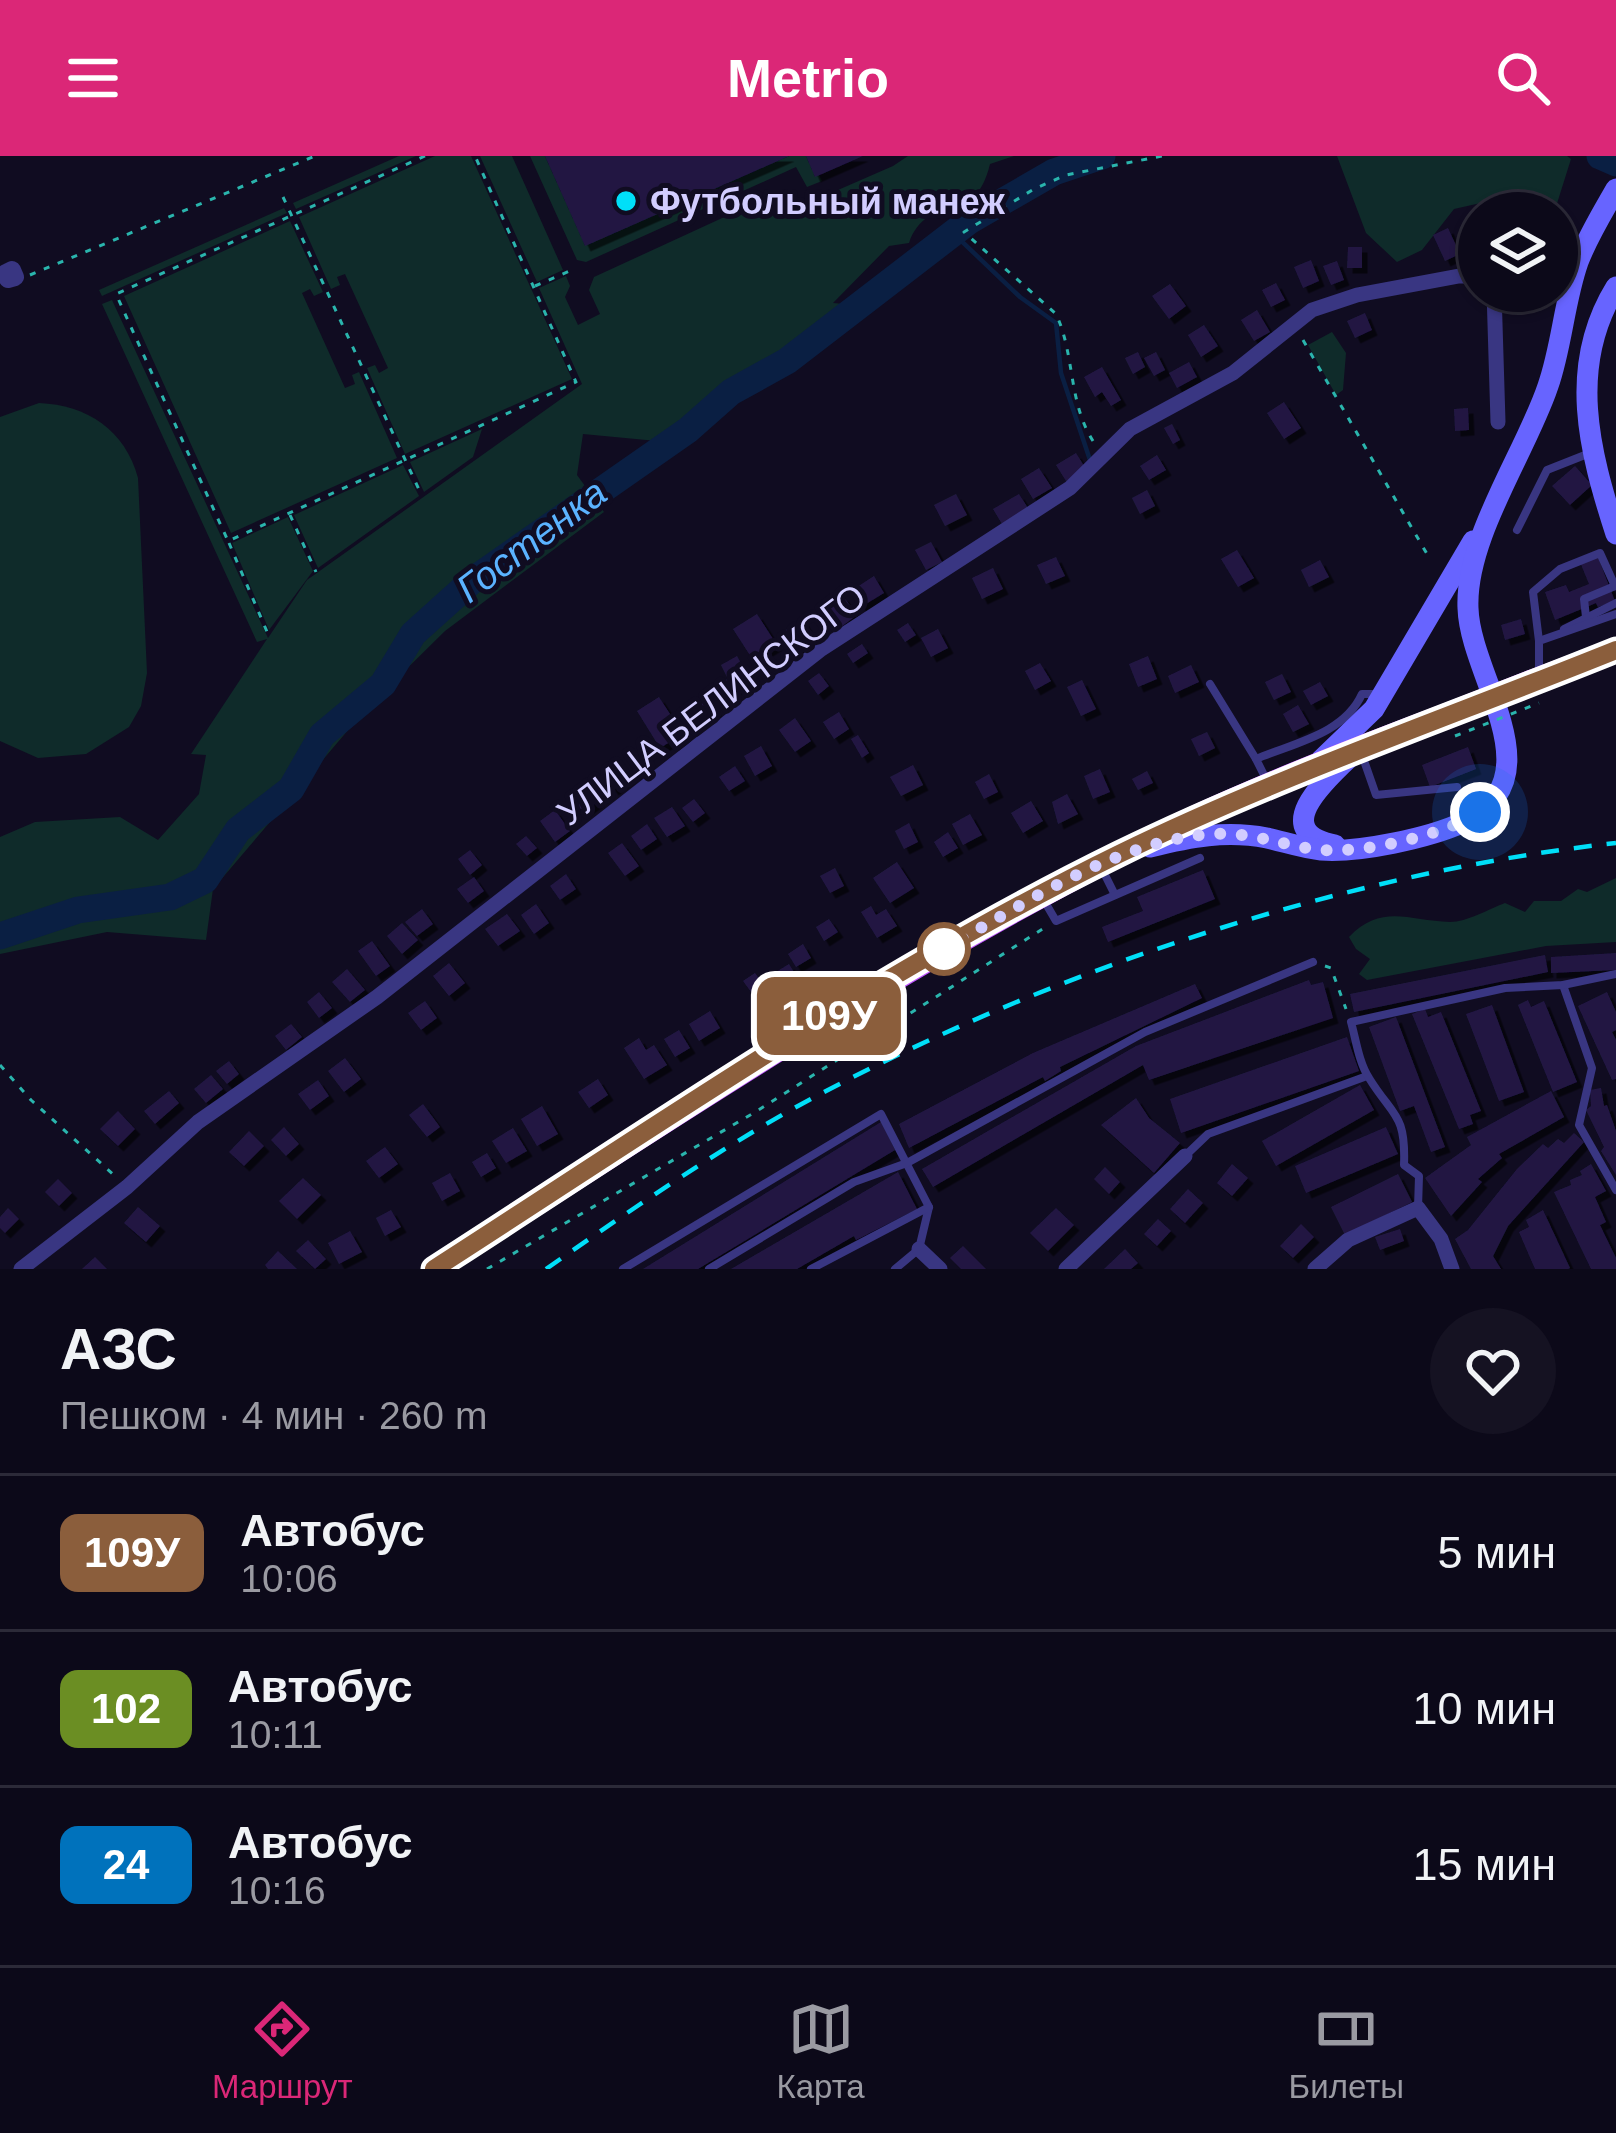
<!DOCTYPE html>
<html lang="ru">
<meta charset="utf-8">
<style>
body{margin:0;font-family:Helvetica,sans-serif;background:#151222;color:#f1f3f6;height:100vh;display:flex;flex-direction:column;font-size:45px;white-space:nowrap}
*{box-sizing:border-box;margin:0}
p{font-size:39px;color:#9a9aa2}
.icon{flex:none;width:66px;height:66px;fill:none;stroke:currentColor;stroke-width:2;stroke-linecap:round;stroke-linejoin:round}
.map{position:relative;height:1113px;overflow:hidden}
.details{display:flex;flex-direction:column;background:#0c0919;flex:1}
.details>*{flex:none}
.badge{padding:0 24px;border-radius:18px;font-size:42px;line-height:78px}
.fabs{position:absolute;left:1458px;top:36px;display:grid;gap:24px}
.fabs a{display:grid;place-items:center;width:120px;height:120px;border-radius:50%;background:#0c0919;box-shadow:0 3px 9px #0004,0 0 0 3px #2c2a38;font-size:60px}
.you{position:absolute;width:60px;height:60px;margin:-30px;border:9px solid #fff;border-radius:50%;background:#1a73e8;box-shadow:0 0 0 18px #1a73e833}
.map>.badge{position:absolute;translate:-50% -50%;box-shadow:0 0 0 6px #fff}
.round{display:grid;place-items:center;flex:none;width:126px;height:126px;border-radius:63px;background:#151222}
.headline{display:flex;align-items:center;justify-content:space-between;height:204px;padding:0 60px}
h1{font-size:57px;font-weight:600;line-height:90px}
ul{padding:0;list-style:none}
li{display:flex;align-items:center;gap:36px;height:156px;padding:0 60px;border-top:3px solid #2c2a38}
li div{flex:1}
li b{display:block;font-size:45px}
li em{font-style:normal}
li .badge{min-width:132px;font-weight:700;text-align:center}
header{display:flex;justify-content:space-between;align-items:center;height:156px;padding:0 60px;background:#db2777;color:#fff;font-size:54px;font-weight:600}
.menu{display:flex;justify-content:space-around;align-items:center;height:168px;border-top:3px solid #2c2a38;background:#0c0919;font-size:33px;color:#9a9aa2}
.menu a{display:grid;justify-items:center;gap:6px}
.menu .active{color:#db2777}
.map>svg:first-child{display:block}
.green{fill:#0f2b2a}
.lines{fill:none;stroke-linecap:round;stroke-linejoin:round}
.stream{stroke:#0a1f43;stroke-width:4.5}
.river{stroke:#0a1f43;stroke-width:27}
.building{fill:#211843;filter:url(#shadow)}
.path{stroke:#2ab5ad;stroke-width:3;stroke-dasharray:6 9;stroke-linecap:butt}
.service{stroke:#393682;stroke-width:8}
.minor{stroke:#393682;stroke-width:15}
.tertiary{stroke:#393682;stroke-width:18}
.secondary{stroke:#6764ff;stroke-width:21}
.primary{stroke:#bf54ff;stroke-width:24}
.rail{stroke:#00dff8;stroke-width:4.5;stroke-dasharray:18 15;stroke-linecap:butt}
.path-bridge{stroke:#2ab5ad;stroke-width:3;stroke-dasharray:6 9;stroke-linecap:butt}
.primary-bridge{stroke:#bf54ff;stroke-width:24}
.line-casing{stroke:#fff;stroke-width:27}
.line{stroke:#8b5e3c;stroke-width:18}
.walk{stroke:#d2cdff;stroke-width:12;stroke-dasharray:0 21.6}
.poi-dot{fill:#00dff8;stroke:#100c21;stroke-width:4.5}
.stop-dot{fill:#fff;stroke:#8b5e3c;stroke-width:6}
.labels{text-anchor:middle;stroke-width:10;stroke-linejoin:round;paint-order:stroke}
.poi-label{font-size:36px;font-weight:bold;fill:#d2cdff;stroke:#100c21;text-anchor:start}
.street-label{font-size:36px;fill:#d2cdff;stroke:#100c21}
.water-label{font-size:39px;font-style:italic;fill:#5bb3ff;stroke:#100c21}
</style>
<header><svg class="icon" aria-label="menu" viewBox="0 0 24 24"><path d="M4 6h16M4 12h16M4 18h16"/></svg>Metrio<svg class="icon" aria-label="search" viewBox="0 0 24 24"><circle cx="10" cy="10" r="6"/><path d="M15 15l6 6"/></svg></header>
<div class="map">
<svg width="1616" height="1113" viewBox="0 0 1616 1113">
<defs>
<filter id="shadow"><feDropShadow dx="5.5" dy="5.5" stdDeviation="0" flood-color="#0009"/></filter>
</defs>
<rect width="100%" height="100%" fill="#100c21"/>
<g class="green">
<path d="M399 0H416L296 53 293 47Z"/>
<path d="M435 0H471L572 223 405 298 367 212 375 209 379 217 388 212 345 118 337 121 340 129 331 133 299 61Z"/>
<path d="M480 0H512L563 114 537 126Z"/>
<path d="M530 0H545L585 89 789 0H806L815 20 819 19 822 25 807 31 796 11 586 106 577 104Z"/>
<path d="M908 0H1014L990 8C974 75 928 34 909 87L889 90 833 147 856 149 657 285 583 278 577 319 604 356 445 475 366 553 213 733 206 784 107 776 0 798V681L35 666 120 661 158 684 199 638 206 599 191 598 267 483 257 486 102 148 112 144 268 482 307 424 582 228 539 132 566 120 570 130 565 141 578 169 600 158 589 134 594 121 781 35 794 39 799 51 893 10Z"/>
<path d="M1337 0H1567L1571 3 1554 57H1497L1494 44 1454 53 1422 94 1397 106 1366 77Z"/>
<path d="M284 52 287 57 102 140 99 134Z"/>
<path d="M290 65 323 136 314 140 310 133 302 137 345 232 355 228 352 219 359 216 397 302 231 377 124 140Z"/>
<path d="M1332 176 1346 197 1343 234 1336 239 1308 189Z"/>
<path d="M39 247C87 249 125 274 138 322L147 517 141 550 129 571 86 598 38 602 0 585V261Z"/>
<path d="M482 273 473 301 424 336 410 306Z"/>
<path d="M403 309 419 340 318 412 294 359Z"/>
<path d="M288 361 313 415 269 474 232 387Z"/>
<path d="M1616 722V786L1546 790 1367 824 1359 818 1370 803 1356 793 1349 781C1382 747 1409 765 1450 766 1467 766 1489 753 1505 747L1525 756 1534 745H1561L1578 733 1587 736Z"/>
</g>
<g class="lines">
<path class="stream" d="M953 77 1020 141 1056 167 1061 217 1090 304"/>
<g class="river">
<path d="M1600 0 1616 7"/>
<path d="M0 780 78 754 170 741 205 724 238 674 291 633 322 579 383 528 413 478 473 424 688 274 731 236 787 205 969 65 1054 16 1102 0"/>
</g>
</g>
<g class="building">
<path d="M545 0H789L585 90Z"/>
<path d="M806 0H863L815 21Z"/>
<path d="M1448 72 1460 98 1445 105 1433 79Z"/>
<path d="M1348 91H1362V112H1347Z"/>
<path d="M1311 104 1319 125 1303 132 1294 111Z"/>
<path d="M1337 105 1344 124 1331 129 1323 110Z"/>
<path d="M1276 127 1285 144 1271 151 1262 134Z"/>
<path d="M1170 128 1186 150 1169 163 1152 140Z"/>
<path d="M1257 154 1270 176 1254 185 1241 164Z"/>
<path d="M1365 157 1372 174 1355 182 1347 165Z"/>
<path d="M1204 169 1218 190 1201 201 1188 179Z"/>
<path d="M1138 196 1145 211 1133 218 1125 202Z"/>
<path d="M1156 196 1165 214 1154 220 1144 202Z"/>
<path d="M1189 206 1197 221 1177 232 1169 217Z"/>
<path d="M1102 211 1121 244 1111 250 1102 236 1095 241 1084 221Z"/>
<path d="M1284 246 1301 272 1284 283 1267 257Z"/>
<path d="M1468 252 1469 274 1455 275 1454 253Z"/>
<path d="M1172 268 1180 284 1173 288 1164 272Z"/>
<path d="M1076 297 1086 313 1066 325 1056 309Z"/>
<path d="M1157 299 1166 314 1149 324 1140 310Z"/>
<path d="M1575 310 1592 329 1570 349 1552 330Z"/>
<path d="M1039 312 1052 332 1033 343 1021 323Z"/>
<path d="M1147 334 1155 350 1140 358 1132 342Z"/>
<path d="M956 338 967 359 945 370 934 349Z"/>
<path d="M1019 338 1028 352 1002 368 993 353Z"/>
<path d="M931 386 942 406 926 414 915 394Z"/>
<path d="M1237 394 1254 422 1238 431 1221 403Z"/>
<path d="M1597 399 1615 445 1598 451 1596 447 1555 464 1545 436 1566 429 1569 436 1589 428 1580 406Z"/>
<path d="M1056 401 1065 420 1046 428 1037 409Z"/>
<path d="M1320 404 1329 421 1309 431 1301 414Z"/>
<path d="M993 412 1003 433 982 443 972 422Z"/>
<path d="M874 420 884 437 861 451 851 435Z"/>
<path d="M843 440 857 459 841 471 827 452Z"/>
<path d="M757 458 777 489 753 504 733 473Z"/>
<path d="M802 463 816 484 800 495 786 474Z"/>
<path d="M1521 463 1525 478 1505 484 1501 469Z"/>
<path d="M908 467 916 479 905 486 897 474Z"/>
<path d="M938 473 948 492 931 501 921 482Z"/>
<path d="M862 488 868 497 853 507 847 498Z"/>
<path d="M737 500 750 523 726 540 719 527 728 523 721 509Z"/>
<path d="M1148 500 1157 523 1138 531 1129 508Z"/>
<path d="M1040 507 1051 525 1035 534 1025 515Z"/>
<path d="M1191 509 1199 526 1175 537 1168 520Z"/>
<path d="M819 517 829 530 818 539 808 525Z"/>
<path d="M1282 518 1291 536 1274 544 1265 526Z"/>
<path d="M1082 524 1096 553 1081 560 1067 531Z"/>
<path d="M1320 526 1328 540 1311 549 1303 535Z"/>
<path d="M659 541 683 578 660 592 637 555Z"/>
<path d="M708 543 718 558 697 572 687 557Z"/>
<path d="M1298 549 1309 568 1293 576 1283 558Z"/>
<path d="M839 556 849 573 834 583 823 566Z"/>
<path d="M795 562 811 585 795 596 779 574Z"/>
<path d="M1207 576 1215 592 1199 600 1191 583Z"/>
<path d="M858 579 869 597 862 602 851 583Z"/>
<path d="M761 590 772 610 755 620 744 600Z"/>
<path d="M1468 591 1476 613 1430 631 1422 609Z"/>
<path d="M618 604 630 622 613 634 601 616Z"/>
<path d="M913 609 923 629 901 640 890 621Z"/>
<path d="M735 610 745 625 729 635 719 621Z"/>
<path d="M1100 613 1110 636 1093 643 1084 620Z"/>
<path d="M1147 615 1153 627 1138 634 1132 623Z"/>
<path d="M989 618 998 636 984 643 975 626Z"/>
<path d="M589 630 599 645 583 656 573 642Z"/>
<path d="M1067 638 1078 658 1058 668 1052 646Z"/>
<path d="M694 643 705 657 693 666 682 652Z"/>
<path d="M1031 645 1043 665 1023 677 1011 657Z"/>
<path d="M672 651 685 670 667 681 654 662Z"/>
<path d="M555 654 570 675 555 686 540 665Z"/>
<path d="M970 658 982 679 963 689 952 668Z"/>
<path d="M909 667 918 686 904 693 895 675Z"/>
<path d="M647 668 657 683 641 694 631 680Z"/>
<path d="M948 676 958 692 943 701 934 686Z"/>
<path d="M526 680 537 692 527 700 516 688Z"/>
<path d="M622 687 639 710 625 720 608 697Z"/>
<path d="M470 694 482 709 470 719 458 703Z"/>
<path d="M897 706 914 732 890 747 873 722Z"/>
<path d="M835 712 844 730 830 737 820 720Z"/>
<path d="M1203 714 1215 743 1108 786 1102 771 1143 755 1137 741Z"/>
<path d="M566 718 576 733 560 744 550 730Z"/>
<path d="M474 721 484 735 468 747 457 733Z"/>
<path d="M536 748 549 767 534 778 521 759Z"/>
<path d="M871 750 876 759 886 753 897 770 877 782 861 756Z"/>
<path d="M422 753 433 768 417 780 405 766Z"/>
<path d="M507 758 520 775 498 790 485 773Z"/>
<path d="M829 763 838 776 824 785 816 771Z"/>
<path d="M402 767 418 784 402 798 387 780Z"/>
<path d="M372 785 390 810 376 820 358 795Z"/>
<path d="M803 788 811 802 796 811 788 798Z"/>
<path d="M1616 797V814L1551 817V801Z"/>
<path d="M1545 799 1548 816 1354 856 1350 838Z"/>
<path d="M449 807 465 827 449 840 433 820Z"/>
<path d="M789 808 800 826 782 837 771 819Z"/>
<path d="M347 813 365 834 350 846 332 826Z"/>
<path d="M755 817 769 836 757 844 743 825Z"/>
<path d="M1309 824 1311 829 1323 826 1333 862 1149 924 1143 909 933 1031 922 1013 1136 890Z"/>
<path d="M1195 828 1202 842 1060 911 1061 915 1045 925 1043 921 909 992 899 968 1033 897Z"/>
<path d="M319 836 332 852 319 862 307 846Z"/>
<path d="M1607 836 1616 856V874L1612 876 1616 884V923L1612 924 1578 850Z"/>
<path d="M1528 844 1531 851 1544 845 1577 926 1553 936 1518 849Z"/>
<path d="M425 845 437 862 421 874 408 857Z"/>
<path d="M1492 849 1524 936 1499 945 1466 858Z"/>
<path d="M1425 853 1428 861 1441 856 1481 955 1470 959 1473 968 1459 973 1412 858Z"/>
<path d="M710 855 720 872 699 885 689 868Z"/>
<path d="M1396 861 1445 991 1431 996 1414 950 1400 955 1369 871Z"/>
<path d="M291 868 302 881 286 894 275 880Z"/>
<path d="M679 874 690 892 675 901 664 883Z"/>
<path d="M1347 881 1359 915 1181 977 1170 943Z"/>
<path d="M639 882 646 894 654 889 667 909 644 923 624 892Z"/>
<path d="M345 902 361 923 344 936 328 915Z"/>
<path d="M229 905 239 918 227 928 216 915Z"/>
<path d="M211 919 223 933 206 947 194 933Z"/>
<path d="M598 923 608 939 589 952 578 936Z"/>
<path d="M318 924 329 940 310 954 298 938Z"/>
<path d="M1360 929 1374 954 1276 1010 1262 985Z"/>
<path d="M1601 932 1604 950 1607 949 1616 975V1019L1601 995 1604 991 1586 954 1591 950 1590 934Z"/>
<path d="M169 935 179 947 155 968 144 955Z"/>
<path d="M1551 935 1564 961 1499 998 1502 1002 1478 1023 1482 1026 1451 1060 1425 1022 1471 989 1467 981Z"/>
<path d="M1136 942 1149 962 1180 987 1154 1017 1101 969Z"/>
<path d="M423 948 440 971 427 981 409 959Z"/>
<path d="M542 950 558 978 537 990 521 963Z"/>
<path d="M118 955 135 973 118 990 100 973Z"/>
<path d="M881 966 895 994 698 1113H643Z"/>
<path d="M284 971 299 988 286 1000 271 984Z"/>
<path d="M1386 971 1398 998 1306 1037 1295 1010Z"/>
<path d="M513 972 527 995 506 1007 492 985Z"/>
<path d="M249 975 264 990 244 1010 229 996Z"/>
<path d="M1574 977 1584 986 1508 1070 1493 1100 1501 1113H1471L1455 1083 1468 1074 1517 1013 1543 988 1548 992 1558 983 1564 987Z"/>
<path d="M385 991 398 1008 379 1022 366 1005Z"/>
<path d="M487 997 496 1012 481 1021 472 1006Z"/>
<path d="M1232 1008 1248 1022 1232 1040 1217 1027Z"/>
<path d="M1591 1008 1606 1035 1595 1041 1606 1066 1600 1069 1616 1102V1113H1591L1554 1036 1571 1029 1570 1024 1582 1019 1580 1015Z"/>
<path d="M1105 1011 1120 1026 1109 1038 1094 1023Z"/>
<path d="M898 1016 917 1053 856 1084 854 1080 797 1113H731Z"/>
<path d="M450 1017 460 1035 442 1045 432 1027Z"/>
<path d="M1398 1018 1412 1046 1345 1079 1331 1051Z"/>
<path d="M303 1022 321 1039 297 1063 279 1045Z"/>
<path d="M58 1023 72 1037 59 1050 45 1036Z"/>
<path d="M1188 1033 1203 1047 1185 1067 1170 1053Z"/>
<path d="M138 1051 160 1070 146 1086 124 1067Z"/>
<path d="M8 1052 19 1063 5 1077 0 1072V1061Z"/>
<path d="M1056 1052 1074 1069 1048 1095 1030 1077Z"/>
<path d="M391 1054 401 1071 385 1080 376 1062Z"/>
<path d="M1543 1054 1570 1112 1568 1113H1535L1519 1076 1529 1071 1526 1064Z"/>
<path d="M1158 1063 1171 1075 1157 1090 1144 1078Z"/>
<path d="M1301 1068 1314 1081 1293 1102 1280 1090Z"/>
<path d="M1400 1073 1404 1085 1380 1094 1375 1081Z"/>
<path d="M350 1075 362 1096 339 1108 328 1087Z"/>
<path d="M308 1084 326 1103 315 1113 296 1095Z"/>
<path d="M963 1090 986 1113H961L950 1102Z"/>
<path d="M1125 1093 1138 1107 1131 1113H1104Z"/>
<path d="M278 1095 297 1113H268L265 1109Z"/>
<path d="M95 1101 107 1113H82Z"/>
</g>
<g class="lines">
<g class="path">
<path d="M425 0 116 138 228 385 576 226 475 0"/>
<path d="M283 41 422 340"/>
<path d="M30 119 315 0"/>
<path d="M535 130 572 114"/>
<path d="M1303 184 1427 398"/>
<path d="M1093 285C1068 246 1075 198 1056 158L964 76 1034 33 1066 19 1162 0"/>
<path d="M290 359 316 416"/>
<path d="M229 387 268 478"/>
<path d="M1325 810 1331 812 1346 853"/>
<path d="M0 909 31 944 115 1020"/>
<path d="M487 1113 757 955 1044 772"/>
</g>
<g class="service">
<path d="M1517 374 1547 314 1590 297"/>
<path d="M1586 461 1584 443 1615 430"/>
<path d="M1564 473 1616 447"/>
<path d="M1539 485 1533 436 1560 413 1600 397 1615 430"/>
<path d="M1539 516V485L1616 458"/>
<path d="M1210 528 1256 603"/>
<path d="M1362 599 1376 639 1457 631"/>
<path d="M1266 623 1256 603C1294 587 1344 578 1362 538H1375"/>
<path d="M1102 713 1115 739"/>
<path d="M1042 741 1056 765 1200 702"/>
<path d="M1563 829 1592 912 1579 969 1616 1034"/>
<path d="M1186 999 1208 978 1367 920"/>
<path d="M1418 1052 1419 1020 1404 1009C1406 957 1393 961 1369 922 1359 907 1356 884 1351 866L1505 832 1563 829 1616 818"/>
<path d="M623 1113 881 958 929 1051 919 1093 895 1113"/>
<path d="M709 1113 854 1026 907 1007 1145 876 1313 806"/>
<path d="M811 1113 929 1051"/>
</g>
<g class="minor">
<path d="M1557 110 1578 107"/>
<path d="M1494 135 1498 266"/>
<path d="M919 1093 940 1113"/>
<path d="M21 1113 127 1031 198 966 377 841 820 494 1070 332 1130 273 1233 217 1312 154 1357 139 1459 120H1479"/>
<path d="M1066 1113 1185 1000"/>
<path d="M1315 1113 1348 1084 1418 1052 1441 1083 1452 1113"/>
</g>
<path class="tertiary" d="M12 114 15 121 8 123 6 117Z"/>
<g class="secondary">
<path d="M1616 131C1567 210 1589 295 1616 378"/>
<path d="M1321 604 1374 553 1473 385"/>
<path d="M1335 689C1264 675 1332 618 1355 596"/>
<path d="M1150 691C1190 681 1226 674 1267 682 1285 686 1302 692 1321 694 1359 697 1429 682 1464 666 1557 621 1470 522 1468 452 1465 382 1526 296 1548 230 1562 190 1564 146 1578 106 1588 80 1603 56 1616 33"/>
</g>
<g class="primary">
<path d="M1531 526 1616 494"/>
<path d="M435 1113C657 970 877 824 1112 702 1219 646 1334 601 1447 559"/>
</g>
<path class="rail" d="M546 1113C628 1056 711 998 798 950 1040 818 1342 717 1616 687"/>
<path class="path-bridge" d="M1455 580 1539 547"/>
<path class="primary-bridge" d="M1447 559 1531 526"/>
</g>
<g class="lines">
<defs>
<path id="line" d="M434 1113C658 969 880 815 1119 698 1281 619 1450 561 1616 494"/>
</defs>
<use href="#line" class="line-casing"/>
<use href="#line" class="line"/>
<path class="walk" d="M944 793C1027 747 1115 685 1212 678 1247 676 1278 687 1312 693 1357 700 1442 680 1480 656"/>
</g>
<circle class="poi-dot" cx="626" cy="45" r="12"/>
<circle class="stop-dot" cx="944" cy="793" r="24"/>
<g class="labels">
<g class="poi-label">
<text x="650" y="58">Футбольный манеж</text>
</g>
<g class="street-label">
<text transform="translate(711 548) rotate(-37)" y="13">УЛИЦА БЕЛИНСКОГО</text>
</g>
<g class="water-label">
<text transform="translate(531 384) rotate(-37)" y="14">Гостенка</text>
</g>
</g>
</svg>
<div class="fabs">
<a><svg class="icon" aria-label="layers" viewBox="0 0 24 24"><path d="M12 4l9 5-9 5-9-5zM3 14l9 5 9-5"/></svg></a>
</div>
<div class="you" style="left:1480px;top:656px"></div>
<b class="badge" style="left:829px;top:860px;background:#8b5e3c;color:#fff">109У</b>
</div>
<section class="details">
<div class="headline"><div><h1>АЗС</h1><p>Пешком · 4 мин · 260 m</p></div><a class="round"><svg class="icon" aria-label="heart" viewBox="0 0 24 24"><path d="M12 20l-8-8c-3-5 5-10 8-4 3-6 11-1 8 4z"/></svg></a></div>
<ul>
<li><span class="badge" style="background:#8b5e3c;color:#fff">109У</span><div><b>Автобус</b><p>10:06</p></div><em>5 мин</em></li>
<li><span class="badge" style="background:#6b8e23;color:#fff">102</span><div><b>Автобус</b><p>10:11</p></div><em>10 мин</em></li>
<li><span class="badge" style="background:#0072bc;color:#fff">24</span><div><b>Автобус</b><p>10:16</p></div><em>15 мин</em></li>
</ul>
</section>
<nav class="menu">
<a class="active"><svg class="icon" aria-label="directions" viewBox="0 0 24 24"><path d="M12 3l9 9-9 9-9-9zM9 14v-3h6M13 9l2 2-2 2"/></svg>Маршрут</a>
<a><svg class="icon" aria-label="map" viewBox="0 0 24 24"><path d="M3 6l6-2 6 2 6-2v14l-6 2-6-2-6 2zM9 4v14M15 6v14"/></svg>Карта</a>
<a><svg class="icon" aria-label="tickets" viewBox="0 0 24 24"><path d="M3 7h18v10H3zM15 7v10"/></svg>Билеты</a>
</nav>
